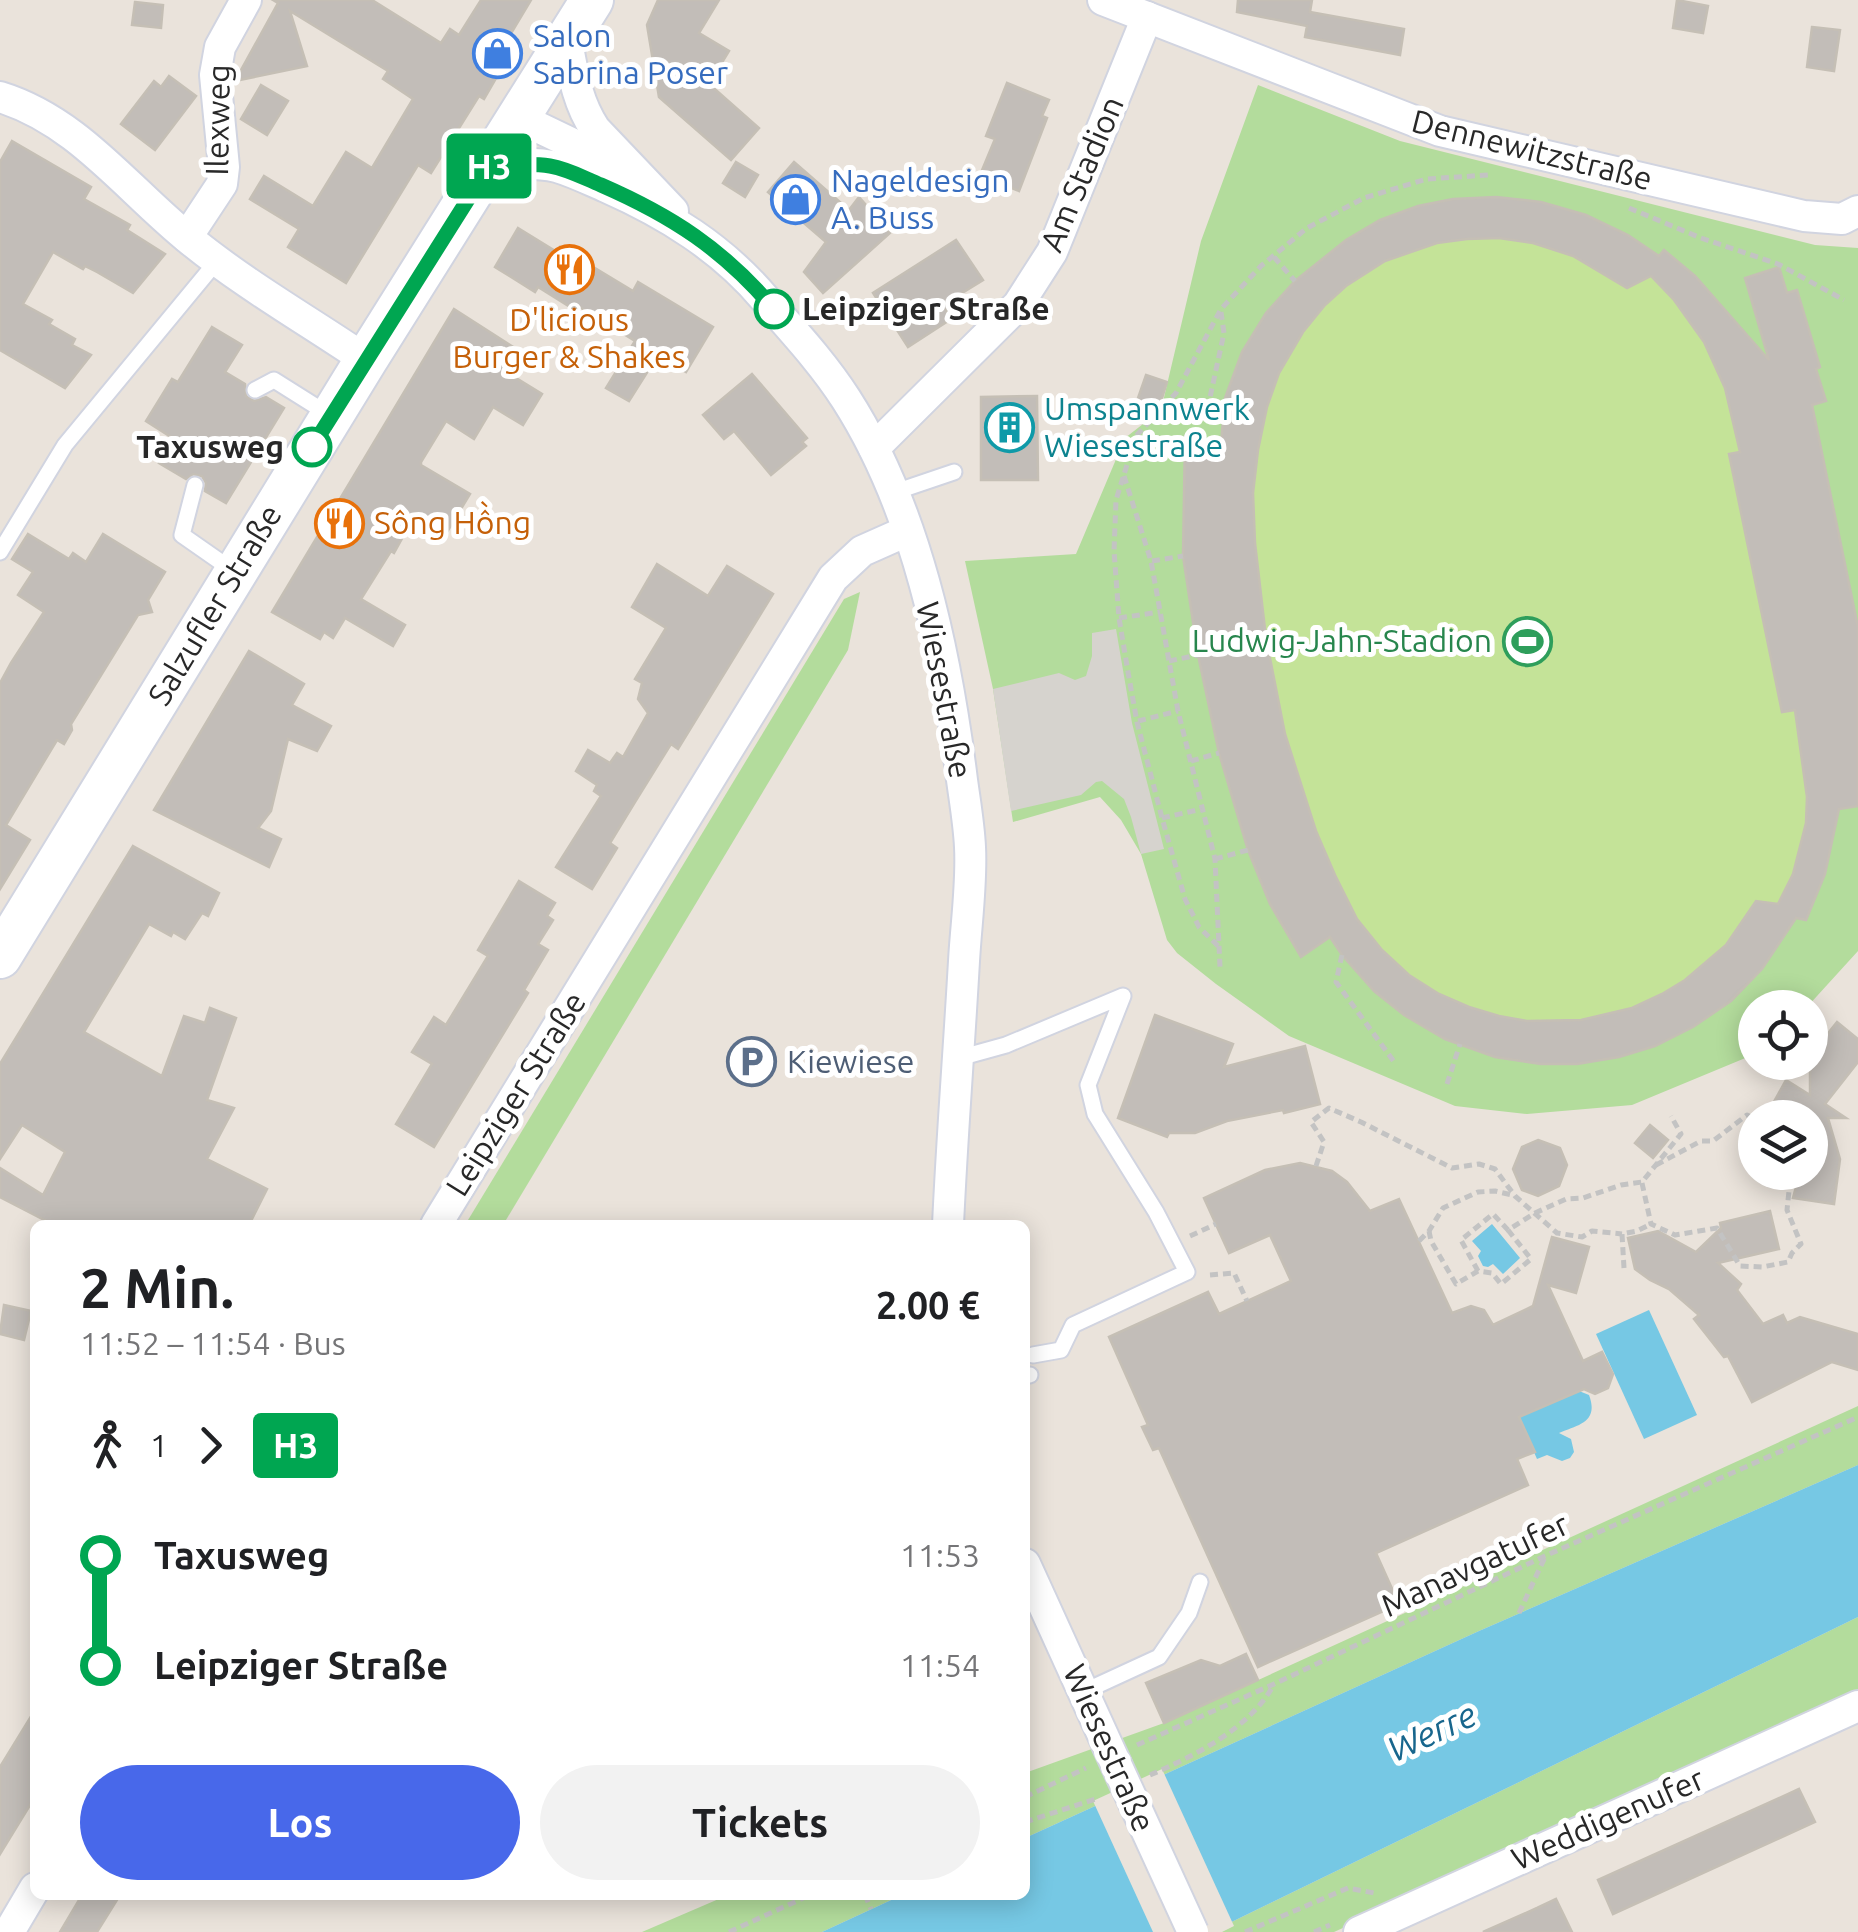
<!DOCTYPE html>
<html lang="de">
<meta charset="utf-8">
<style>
body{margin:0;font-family:Ubuntu,sans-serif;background:#f2f2f2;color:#202124;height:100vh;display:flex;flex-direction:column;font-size:38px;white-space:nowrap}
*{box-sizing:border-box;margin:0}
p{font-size:32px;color:#757577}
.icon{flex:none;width:55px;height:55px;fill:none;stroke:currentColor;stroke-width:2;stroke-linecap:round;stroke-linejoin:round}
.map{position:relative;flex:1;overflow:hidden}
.sheet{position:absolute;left:30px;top:1220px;width:1000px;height:680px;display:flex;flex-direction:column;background:#fff;border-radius:15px;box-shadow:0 5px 25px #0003}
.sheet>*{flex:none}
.badge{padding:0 20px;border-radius:8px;font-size:35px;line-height:65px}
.controls{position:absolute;left:1738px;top:990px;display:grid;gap:20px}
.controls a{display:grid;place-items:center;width:90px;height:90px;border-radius:50%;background:#fff;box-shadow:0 5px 25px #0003;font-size:50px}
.map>.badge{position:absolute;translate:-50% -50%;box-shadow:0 0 0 5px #fff}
.legs{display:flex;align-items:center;gap:15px;height:110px;padding:0 50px;font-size:32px}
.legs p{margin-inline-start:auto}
.summary{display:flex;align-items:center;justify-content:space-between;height:170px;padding:0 50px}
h1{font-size:55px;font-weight:600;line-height:75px}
.action{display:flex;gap:20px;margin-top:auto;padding:20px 50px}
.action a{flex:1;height:115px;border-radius:60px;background:#4868ea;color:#fff;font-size:40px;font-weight:600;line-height:115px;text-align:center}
.action a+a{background:#f2f2f2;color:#202124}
ul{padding:0 50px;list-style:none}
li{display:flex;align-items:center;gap:35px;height:110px;font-size:38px}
li i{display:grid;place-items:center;width:15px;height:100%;margin:0 12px;background:currentColor}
li i::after{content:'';width:25px;height:25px;margin:-12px;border:8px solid;border-radius:50%;background:#fff}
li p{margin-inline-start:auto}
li:first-child i{background:linear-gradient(#0000 50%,currentColor 0)}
li:last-child i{background:linear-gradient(currentColor 50%,#0000 0)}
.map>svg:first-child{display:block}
.green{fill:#b3dc9c}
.pitch{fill:#c4e398}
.plaza{fill:#d6d3ce}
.water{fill:#76c8e4}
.pier{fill:#eae3db}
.building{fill:#c2bdb8;stroke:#c5bfb5;stroke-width:2.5;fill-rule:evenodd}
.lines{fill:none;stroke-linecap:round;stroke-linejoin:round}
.service-casing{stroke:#d1d4e0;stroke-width:19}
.minor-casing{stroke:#d1d4e0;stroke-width:34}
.secondary-casing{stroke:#d1d4e0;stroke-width:46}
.path{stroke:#c3c3c3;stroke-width:5;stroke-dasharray:8 5;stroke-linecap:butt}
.service{stroke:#fff;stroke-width:15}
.minor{stroke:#fff;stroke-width:30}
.secondary{stroke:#fff;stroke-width:42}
.minor-bridge-casing{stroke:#d1d4e0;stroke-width:34;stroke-linecap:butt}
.minor-bridge{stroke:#fff;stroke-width:30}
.line-1-casing{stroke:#fff;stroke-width:22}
.line-1{stroke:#00a651;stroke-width:15}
.stop-1-dot{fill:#fff;stroke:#00a651;stroke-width:5}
.labels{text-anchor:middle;stroke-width:10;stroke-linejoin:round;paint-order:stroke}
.shop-label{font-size:32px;fill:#366cbe;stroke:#fff;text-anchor:start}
.street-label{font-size:32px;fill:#282828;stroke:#fff}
.stop-label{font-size:32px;font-weight:bold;fill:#282828;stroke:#fff;text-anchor:start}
.food-label{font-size:32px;fill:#c56008;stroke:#fff}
.culture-label{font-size:32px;fill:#0d838f;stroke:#fff;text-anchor:start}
.leisure-label{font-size:32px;fill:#27864d;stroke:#fff;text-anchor:end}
.service-label{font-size:32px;fill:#4e5e75;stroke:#fff;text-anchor:start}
.water-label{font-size:35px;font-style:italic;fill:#18668d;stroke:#fff}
</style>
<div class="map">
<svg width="1858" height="1932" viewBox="0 0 1858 1932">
<rect width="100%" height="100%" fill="#eae3db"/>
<g class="green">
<path d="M1258 85 1400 141 1815 245 1858 248V951L1807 1007 1755 1008V1054L1632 1105 1527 1114 1455 1106 1289 1036 1216 984 1177 953 1167 940 1141 854 1121 820 1100 797 1013 822 993 689 965 561 1076 554 1125 438 1161 410 1201 241Z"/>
<path d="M860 592 848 650 503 1225H465L844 599Z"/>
<path d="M1858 1406V1465L1479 1631 1025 1838V1773L1164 1723Z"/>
<path d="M1858 1617V1694L1334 1932H1211Z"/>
<path d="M728 1895H902L822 1932H642Z"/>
</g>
<path class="pitch" d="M1496 197C1562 204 1604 218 1658 256L1664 250 1817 431 1858 627V698L1837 783 1835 826 1825 874 1806 920 1795 918 1762 969 1731 1001 1693 1027 1655 1046 1619 1057 1577 1064 1495 1057 1445 1039 1404 1015 1374 991 1342 955 1330 937 1270 904 1248 850 1219 753 1198 655 1183 556 1185 436 1221 443 1225 411 1346 241 1380 220 1419 206 1453 199Z"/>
<path class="plaza" d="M1116 629 1132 723 1164 849 1141 854 1131 817 1124 799 1102 781 1096 782 1081 795 1011 811 993 689 1059 673 1075 680 1086 676 1092 656V633Z"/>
<g class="water">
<path d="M1492 1224 1520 1258 1503 1274 1493 1264 1488 1267 1483 1266 1478 1256 1481 1251 1472 1241Z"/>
<path d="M1649 1310 1697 1415 1644 1439 1596 1334Z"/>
<path d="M1579 1391 1589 1395C1599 1422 1579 1425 1559 1433L1571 1439 1574 1452 1570 1458 1562 1461 1547 1455 1537 1459 1515 1409 1545 1395 1550 1404Z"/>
<path d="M1858 1465V1617L1211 1932H822L902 1895H1025V1838L1479 1631Z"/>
</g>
<path class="pier" d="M1162 1769 1234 1926 1222 1932H1153L1093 1801Z"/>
<g class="building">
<path d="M273 0H372L441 43 450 29 459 35 481 0H531L510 35 518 40 484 99 479 96 431 173 418 165 346 283 288 247 299 229 250 199 264 176 313 206 346 152 372 168 413 99 383 79 388 71 290 11 307 66 235 81 278 3Z"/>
<path d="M658 0H719L699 33 729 51 709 84 759 128 731 160 659 97 647 25Z"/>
<path d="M1238 0H1312L1310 12 1404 29 1400 55 1305 37 1307 26 1237 12Z"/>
<path d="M1677 0 1708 6 1703 33 1673 28Z"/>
<path d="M135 2 163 5 161 28 132 25Z"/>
<path d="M1812 27 1840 30 1834 71 1807 67Z"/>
<path d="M169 76 196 96 155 150 121 124 154 81 161 87Z"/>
<path d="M1007 83 1049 100 1042 116 1047 118 1019 191 980 175 995 139 986 136Z"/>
<path d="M261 85 288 101 267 135 241 119Z"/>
<path d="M12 141 91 187 84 199 130 225 127 230 165 254 133 293 97 272 85 266 83 269 53 252 23 304 52 320 49 324 75 339 72 345 91 355 65 388 0 350V162Z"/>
<path d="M736 162 758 175 745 197 723 183Z"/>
<path d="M794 162 849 210 859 197 890 233 823 293 804 272 826 242 768 192Z"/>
<path d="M1496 197 1541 202 1586 215 1628 235 1659 256 1664 250 1695 276 1769 360 1745 278 1779 267 1787 293 1797 290 1820 367 1816 369 1826 401 1812 405 1858 627V806L1839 809 1825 874 1806 920 1796 918 1762 969 1731 1001 1693 1027 1655 1046 1619 1057 1577 1064H1541L1495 1057 1445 1039 1404 1015 1374 991 1342 955 1330 937 1301 957 1270 904 1248 850 1219 753 1198 655 1183 556 1185 436 1221 443 1225 398 1242 352 1266 313 1295 281 1346 240 1380 220 1418 206 1453 199ZM1499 238 1533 243 1573 256 1627 288 1651 276 1674 300 1704 342 1725 388 1740 452 1729 454 1782 712 1795 710 1807 797 1806 823 1793 874 1778 904 1756 901 1726 945 1685 980 1662 994 1632 1008 1581 1020 1527 1021 1499 1016 1469 1007 1439 994 1409 975 1382 950 1357 919 1335 875 1316 831 1285 734 1266 638 1255 543 1253 493 1258 450 1267 407 1279 373 1303 332 1325 305 1346 286 1385 261 1437 243 1467 239Z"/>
<path d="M518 228 557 252 560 247 633 291 638 282 713 327 686 372 658 355 629 401 606 388 635 341 578 306 575 310 538 287 535 292 495 267Z"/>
<path d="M956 240 983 280 954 298 957 303 946 310 951 319 908 347 873 293Z"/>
<path d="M454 309 521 352 508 373 542 394 523 425 493 407 474 439 446 421 421 462V465L470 494 444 537 433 530 428 537 409 526 394 553 391 551 361 599 405 625 393 646 345 618 333 638 324 632 320 639 272 612Z"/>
<path d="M212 327 242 345 225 372 245 384 246 396 254 401 266 397 284 408 226 503 205 491 206 483 202 476 193 474 186 479 159 463 174 439 146 421 172 379 178 382Z"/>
<path d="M752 374 807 438 802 442 806 446 771 475 734 431 724 439 703 415Z"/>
<path d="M1146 375 1167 382 1159 408 1137 401Z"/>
<path d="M1037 396 1038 480H981V397Z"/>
<path d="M28 534 69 559 73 553 86 562 103 534 165 572 148 600 152 612 138 615 71 724 72 730 64 744 57 740 6 825 30 840 0 889V683L11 663 44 612 18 595 33 572 12 559Z"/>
<path d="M657 564 708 596 727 566 773 594 678 749 671 744 635 802 610 843 617 848 592 889 556 867 601 796 594 791 597 785 576 771 588 750 610 763 617 753 623 757 648 713 638 699 642 683 635 679 666 628 632 607Z"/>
<path d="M249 651 304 684 292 705 331 726 317 751 288 739 271 811 258 828 281 839 269 867 154 810Z"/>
<path d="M133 846 219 893 208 916 202 913 185 939 173 932 171 936 149 924 84 1032 162 1076 184 1016 205 1023 210 1008 236 1018 207 1100 234 1108 207 1159 267 1189 249 1225H54L0 1197V1168L43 1195 65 1152 22 1125 0 1159V1064Z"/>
<path d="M519 881 555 903 547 916 553 920 538 944 548 950 524 990 528 993 434 1147 396 1124 432 1064 412 1052 434 1017 446 1025 488 956 478 950Z"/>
<path d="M1155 1015 1233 1044 1224 1067 1305 1046 1320 1104 1284 1113 1283 1110 1227 1121 1195 1133H1169L1167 1137 1118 1118Z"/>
<path d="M1837 1022 1858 1039V1062L1825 1104 1846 1118H1828L1840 1159 1834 1204 1793 1198 1800 1172H1810V1118H1765L1786 1080 1810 1095V1056Z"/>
<path d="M1650 1125 1668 1140 1653 1158 1635 1143Z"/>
<path d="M1538 1140 1560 1148 1567 1165 1559 1186 1538 1196 1522 1190 1513 1169 1522 1147Z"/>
<path d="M1300 1163 1332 1171 1347 1182 1370 1211 1399 1199 1452 1313 1471 1306 1484 1310 1493 1325 1533 1306 1552 1237 1589 1247 1576 1293 1548 1285 1583 1361 1602 1352 1613 1374 1608 1388 1595 1394 1584 1389 1519 1417 1535 1452 1517 1459 1528 1485 1376 1553 1399 1604 1258 1667 1159 1448 1153 1450 1142 1427 1148 1425 1109 1337 1208 1292 1219 1314 1291 1281 1270 1235 1229 1253 1204 1198 1265 1170Z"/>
<path d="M1770 1211 1779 1249 1718 1263 1741 1284 1737 1290 1763 1324 1783 1315 1787 1323 1800 1317 1858 1334V1370L1832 1362 1752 1402 1728 1356 1724 1357 1694 1319 1699 1315 1669 1289 1650 1280 1635 1269 1628 1238 1658 1231 1696 1252 1721 1228 1720 1223Z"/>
<path d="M4 1305 31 1311 24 1340 0 1334Z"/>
<path d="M1246 1654 1258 1680 1164 1723 1146 1683 1201 1660 1220 1666Z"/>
<path d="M35 1710V1797L0 1854V1767Z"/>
<path d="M1799 1789 1815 1822 1613 1914 1598 1880Z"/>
<path d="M82 1895H120L97 1932H60Z"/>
<path d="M1556 1899 1572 1932H1483L1537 1908Z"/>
</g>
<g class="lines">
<defs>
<g id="service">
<path d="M255 390 274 380 328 414"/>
<path d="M195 485 182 535 235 572"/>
<path d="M892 493 954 472"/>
<path d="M0 552 65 445 217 261"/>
<path d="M959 1058 1006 1045 1123 996 1088 1085 1095 1114 1156 1212 1187 1272 1073 1325 1061 1350 1033 1355"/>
<path d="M1025 1376 1030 1375"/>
<path d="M1083 1692 1159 1657 1189 1613 1200 1582"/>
</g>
<g id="minor">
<path d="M1103 0 1440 131 1804 216 1842 219 1858 211"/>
<path d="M567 42C573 73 577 102 595 129L673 211"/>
<path d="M0 97C78 121 127 189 189 239 244 284 307 320 366 360"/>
<path d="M519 118 571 143 626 177"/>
<path d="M489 166C512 164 534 162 557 167 574 172 590 180 606 187 667 214 722 248 765 299 793 331 823 363 846 399 916 508 946 652 962 780 965 802 969 825 970 847 972 884 966 924 964 961 959 1049 952 1137 948 1225"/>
<path d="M187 237 222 184 224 167 215 75 220 47 246 0"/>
<path d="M874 448 1018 305 1052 252 1147 17"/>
<path d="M436 1225 833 578 862 551 907 531"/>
<path d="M1025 1564 1116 1764"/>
<path d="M9 1932 35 1888"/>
<path d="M1359 1932 1858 1706"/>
</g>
<path id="secondary" d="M0 957 366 360 592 0"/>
</defs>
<use href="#service" class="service-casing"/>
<use href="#minor" class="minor-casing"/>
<use href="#secondary" class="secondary-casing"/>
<g class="path">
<path d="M1629 208 1701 238 1778 264 1844 300"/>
<path d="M1274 257 1295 281"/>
<path d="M1221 312 1224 333 1209 402 1225 411"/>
<path d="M1124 476 1151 561 1178 711 1215 859 1220 967"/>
<path d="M1152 561 1183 556"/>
<path d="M1119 618 1160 612"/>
<path d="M1169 661 1198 655"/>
<path d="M1138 721 1178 711"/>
<path d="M1191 761 1219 753"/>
<path d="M1162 818 1202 809"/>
<path d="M1215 859 1248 850"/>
<path d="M1218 946 1199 927 1185 899 1162 818 1137 722 1128 672 1119 618 1114 551 1116 500 1136 436 1176 393 1221 309 1261 266 1307 228 1364 198 1427 179 1488 175"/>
<path d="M1342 955 1336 982 1395 1063"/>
<path d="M1447 1084 1460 1044"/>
<path d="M1656 1165 1701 1141H1713L1747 1115 1755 1119"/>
<path d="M1316 1166 1324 1142 1311 1122 1329 1108 1361 1122 1452 1168 1479 1164 1495 1169 1515 1196 1557 1233 1582 1237 1592 1231 1622 1234"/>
<path d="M1642 1183 1651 1224 1675 1235 1717 1228 1740 1266 1762 1267 1788 1262 1792 1253 1801 1244 1787 1210 1791 1172"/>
<path d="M1429 1231 1431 1241 1456 1284 1478 1271 1492 1273 1501 1284 1531 1259 1508 1230"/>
<path d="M1190 1236 1216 1224"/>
<path d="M1419 1241 1429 1231 1443 1208 1478 1192 1495 1191 1512 1195"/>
<path d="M1624 1268 1622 1234 1637 1231 1651 1224"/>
<path d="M1478 1271 1461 1240 1493 1214 1508 1230 1535 1213 1566 1199 1583 1198 1621 1185 1642 1182 1681 1134 1671 1116"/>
<path d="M1210 1275 1234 1273 1247 1301"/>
<path d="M1519 1613 1545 1557"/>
<path d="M1137 1745 1274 1684 1545 1556 1858 1417"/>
<path d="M1150 1775C1194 1756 1249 1729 1273 1686"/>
<path d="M1025 1797 1086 1768"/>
<path d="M1025 1822 1099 1798"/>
<path d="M865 1895 871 1909"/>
<path d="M729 1932 810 1895"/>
<path d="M1245 1932 1348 1888 1374 1893"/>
<path d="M1314 1932 1330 1925"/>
</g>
<use href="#service" class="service"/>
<use href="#minor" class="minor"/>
<use href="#secondary" class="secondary"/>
<defs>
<path id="minor-bridge" d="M1116 1764 1193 1932"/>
</defs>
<use href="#minor-bridge" class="minor-bridge-casing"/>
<use href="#minor-bridge" class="minor-bridge"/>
</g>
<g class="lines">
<defs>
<path id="line-1" d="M312 447 489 166C510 165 530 163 550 166 568 169 584 178 601 185 672 216 723 249 774 309"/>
</defs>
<use href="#line-1" class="line-1-casing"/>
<use href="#line-1" class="line-1"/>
</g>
<defs>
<symbol id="shop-ring" viewBox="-11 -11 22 22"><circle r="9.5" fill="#fff" stroke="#3f7fe0" stroke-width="1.5"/><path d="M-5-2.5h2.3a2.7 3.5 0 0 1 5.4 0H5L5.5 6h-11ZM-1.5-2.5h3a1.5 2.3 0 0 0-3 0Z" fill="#3f7fe0"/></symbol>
<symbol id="restaurant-ring" viewBox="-11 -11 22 22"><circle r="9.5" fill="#fff" stroke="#e8710a" stroke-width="1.5"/><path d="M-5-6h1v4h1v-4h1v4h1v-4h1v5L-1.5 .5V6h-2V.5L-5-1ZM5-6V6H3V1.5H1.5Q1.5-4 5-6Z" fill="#e8710a"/></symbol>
<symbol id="building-ring" viewBox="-11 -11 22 22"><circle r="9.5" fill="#fff" stroke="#0f9aa8" stroke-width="1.5"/><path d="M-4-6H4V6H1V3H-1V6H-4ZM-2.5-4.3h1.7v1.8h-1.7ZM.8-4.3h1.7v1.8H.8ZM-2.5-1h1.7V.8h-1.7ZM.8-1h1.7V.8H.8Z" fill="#0f9aa8"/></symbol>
<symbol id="stadium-ring" viewBox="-11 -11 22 22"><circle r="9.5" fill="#fff" stroke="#2e9e5b" stroke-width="1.5"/><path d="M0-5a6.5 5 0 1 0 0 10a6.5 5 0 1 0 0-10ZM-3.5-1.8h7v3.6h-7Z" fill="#2e9e5b"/></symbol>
<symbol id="parking-ring" viewBox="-11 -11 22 22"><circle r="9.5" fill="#fff" stroke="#5c6f8a" stroke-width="1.5"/><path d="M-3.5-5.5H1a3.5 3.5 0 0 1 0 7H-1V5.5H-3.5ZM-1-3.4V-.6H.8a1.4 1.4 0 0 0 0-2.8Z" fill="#5c6f8a"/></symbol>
</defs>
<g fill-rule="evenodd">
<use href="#shop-ring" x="470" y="26" width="55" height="55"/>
<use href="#shop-ring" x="768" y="172" width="55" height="55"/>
<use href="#restaurant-ring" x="542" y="242" width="55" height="55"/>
<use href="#building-ring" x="982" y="400" width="55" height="55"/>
<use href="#restaurant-ring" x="312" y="496" width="55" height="55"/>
<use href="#stadium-ring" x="1500" y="614" width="55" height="55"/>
<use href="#parking-ring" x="724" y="1034" width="55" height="55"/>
</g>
<g class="stop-1-dot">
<circle cx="774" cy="309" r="18"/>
<circle cx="312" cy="447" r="18"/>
</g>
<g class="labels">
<g class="shop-label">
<text x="533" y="47">Salon<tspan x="533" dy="37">Sabrina Poser</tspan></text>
<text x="831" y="192">Nageldesign<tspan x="831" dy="37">A. Buss</tspan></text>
</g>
<g class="street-label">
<text transform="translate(218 120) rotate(-89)" y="11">Ilexweg</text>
<text transform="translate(1532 150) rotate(14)" y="11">Dennewitzstraße</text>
<text transform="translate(1082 174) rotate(-67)" y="11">Am Stadion</text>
<text transform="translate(215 605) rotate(-59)" y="11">Salzufler Straße</text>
<text transform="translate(944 690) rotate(79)" y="11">Wiesestraße</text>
<text transform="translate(516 1094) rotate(-58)" y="11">Leipziger Straße</text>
<text transform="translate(1475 1565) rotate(-25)" y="11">Manavgatufer</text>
<text transform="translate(1109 1748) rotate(66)" y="11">Wiesestraße</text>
<text transform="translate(1608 1819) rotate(-24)" y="11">Weddigenufer</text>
</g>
<g class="stop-label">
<text x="802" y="320">Leipziger Straße</text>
<text x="284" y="458" text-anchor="end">Taxusweg</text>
</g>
<g class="food-label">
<text x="569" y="331">D'licious<tspan x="569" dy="37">Burger &amp; Shakes</tspan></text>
<text x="374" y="534" text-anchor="start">Sông Hồng</text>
</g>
<g class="culture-label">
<text x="1044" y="420">Umspannwerk<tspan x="1044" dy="37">Wiesestraße</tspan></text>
</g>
<g class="leisure-label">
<text x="1492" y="652">Ludwig-Jahn-Stadion</text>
</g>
<g class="service-label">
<text x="787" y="1073">Kiewiese</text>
</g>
<g class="water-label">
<text transform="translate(1432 1732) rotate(-25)" y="12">Werre</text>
</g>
</g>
</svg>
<div class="controls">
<a><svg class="icon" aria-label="locate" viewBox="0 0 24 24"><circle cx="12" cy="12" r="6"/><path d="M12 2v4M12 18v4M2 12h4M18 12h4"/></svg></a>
<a><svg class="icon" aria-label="layers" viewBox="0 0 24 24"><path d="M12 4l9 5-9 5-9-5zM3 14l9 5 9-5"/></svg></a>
</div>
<b class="badge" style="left:489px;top:166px;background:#00a651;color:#fff">H3</b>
<section class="sheet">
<div class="summary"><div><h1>2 Min.</h1><p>11:52 – 11:54 · Bus</p></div><b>2.00 €</b></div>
<div class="legs"><svg class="icon" aria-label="walk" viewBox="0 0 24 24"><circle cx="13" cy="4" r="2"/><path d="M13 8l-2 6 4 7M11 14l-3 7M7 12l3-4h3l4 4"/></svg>1<svg class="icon" aria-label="forward" viewBox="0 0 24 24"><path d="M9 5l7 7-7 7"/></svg><b class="badge" style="background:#00a651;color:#fff">H3</b></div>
<ul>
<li><i style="color:#00a651"></i><b>Taxusweg</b><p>11:53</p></li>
<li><i style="color:#00a651"></i><b>Leipziger Straße</b><p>11:54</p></li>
</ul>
<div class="action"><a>Los</a><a>Tickets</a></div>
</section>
</div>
